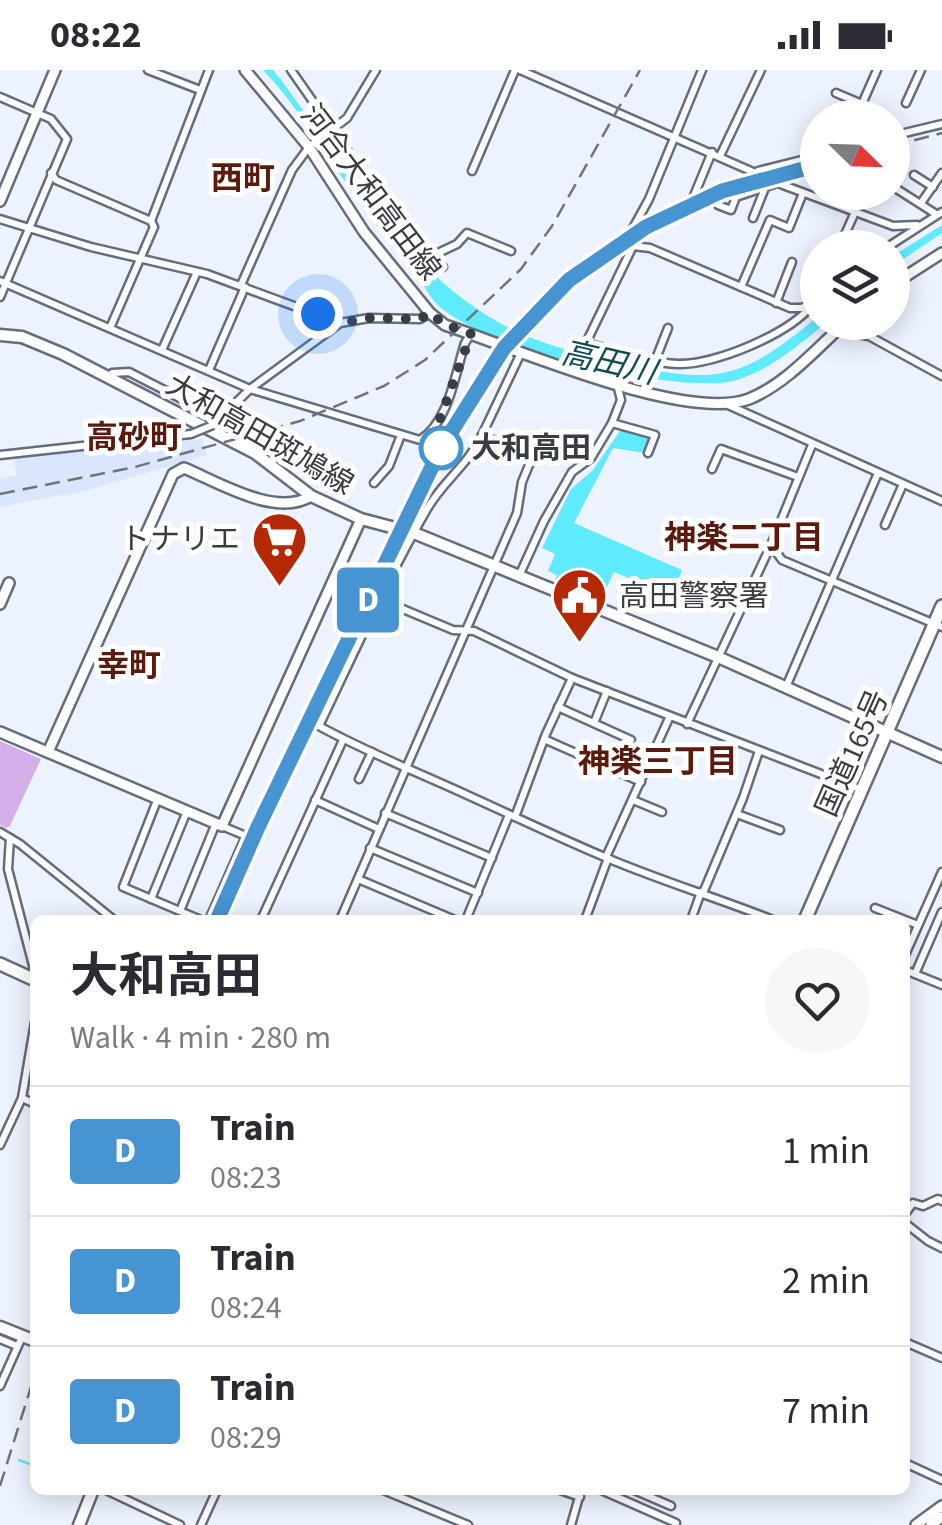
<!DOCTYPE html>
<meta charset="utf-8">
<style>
body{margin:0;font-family:"Source Sans 3","Noto Sans JP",sans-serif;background:#f7f7f7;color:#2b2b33;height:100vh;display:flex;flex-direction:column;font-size:38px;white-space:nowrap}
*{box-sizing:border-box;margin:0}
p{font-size:32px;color:#7c7c81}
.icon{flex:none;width:55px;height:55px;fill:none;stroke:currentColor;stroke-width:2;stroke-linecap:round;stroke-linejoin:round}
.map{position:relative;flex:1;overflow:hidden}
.sheet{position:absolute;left:30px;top:845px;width:880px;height:580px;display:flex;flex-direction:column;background:#fff;border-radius:15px;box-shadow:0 5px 25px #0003}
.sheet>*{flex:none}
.badge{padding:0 20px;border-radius:8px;font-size:35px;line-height:65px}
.needle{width:65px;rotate:113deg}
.tools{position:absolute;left:800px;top:30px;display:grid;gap:20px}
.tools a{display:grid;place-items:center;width:110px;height:110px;border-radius:50%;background:#fff;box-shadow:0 5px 25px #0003;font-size:50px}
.you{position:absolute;width:50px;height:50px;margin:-25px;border:8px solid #fff;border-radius:50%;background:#1a73e8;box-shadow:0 0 0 15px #1a73e833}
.map>.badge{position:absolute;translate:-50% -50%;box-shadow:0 0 0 5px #fff}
.round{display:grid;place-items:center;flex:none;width:105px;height:105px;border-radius:52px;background:#f7f7f7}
.head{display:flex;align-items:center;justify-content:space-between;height:170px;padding:0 40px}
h1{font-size:48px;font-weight:700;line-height:75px}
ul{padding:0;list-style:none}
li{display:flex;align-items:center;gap:30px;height:130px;padding:0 40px;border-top:2px solid #e1e1e2}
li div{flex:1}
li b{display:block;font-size:38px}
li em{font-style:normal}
li .badge{min-width:110px;font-weight:700;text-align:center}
.status{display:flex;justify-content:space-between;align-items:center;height:70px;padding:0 50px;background:#fff;direction:ltr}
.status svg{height:28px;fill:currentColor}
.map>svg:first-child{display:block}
.built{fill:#dae6fb}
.green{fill:#d5b0e8}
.water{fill:#60eafe}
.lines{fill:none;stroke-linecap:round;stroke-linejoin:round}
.stream{stroke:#60eafe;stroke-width:2.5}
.street-casing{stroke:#636d7d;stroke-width:11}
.secondary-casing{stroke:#636d7d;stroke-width:14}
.primary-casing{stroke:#636d7d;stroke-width:15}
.highway-casing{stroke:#636d7d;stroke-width:16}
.street{stroke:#fff;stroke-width:6}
.secondary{stroke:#fff;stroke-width:9}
.primary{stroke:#fff;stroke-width:10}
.highway{stroke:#fff;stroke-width:11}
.rail{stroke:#6e737c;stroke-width:2.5;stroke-dasharray:15 8;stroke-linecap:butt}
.street-bridge-casing{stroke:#636d7d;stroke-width:11;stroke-linecap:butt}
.street-bridge{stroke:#fff;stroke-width:6}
.line-casing{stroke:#fff;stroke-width:22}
.line{stroke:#4694d1;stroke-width:15}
.walk{stroke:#383d44;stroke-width:10;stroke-dasharray:0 18}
.stop-dot{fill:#fff;stroke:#4694d1;stroke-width:5}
.labels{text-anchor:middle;stroke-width:10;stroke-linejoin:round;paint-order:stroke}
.street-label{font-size:30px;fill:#383d44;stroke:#fff}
.stop-label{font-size:30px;font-weight:bold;fill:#383d44;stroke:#fff;text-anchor:start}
.poi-label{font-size:30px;fill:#383d44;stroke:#fff;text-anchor:end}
.neighbourhood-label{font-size:32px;font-weight:bold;fill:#5c1a0c;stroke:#fff}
.water-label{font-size:32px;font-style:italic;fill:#0d4c54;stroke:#fff}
</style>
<div class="status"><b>08:22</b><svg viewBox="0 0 49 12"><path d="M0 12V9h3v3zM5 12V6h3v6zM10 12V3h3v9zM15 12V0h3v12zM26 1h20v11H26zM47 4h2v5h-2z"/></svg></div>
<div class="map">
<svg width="942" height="1455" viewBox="0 0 942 1455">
<rect width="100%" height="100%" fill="#ecf3ff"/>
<path class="built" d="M203 369 207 385 68 426 66 424 0 437V409L17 405 13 388Z"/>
<path class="green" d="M0 671 41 689 10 756 6 758 0 755Z"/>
<g class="water">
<path d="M263 0H273L278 6C344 93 401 198 500 253 535 273 576 283 615 292 714 315 740 312 817 247L818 252 826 253C799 275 771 299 737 310 681 327 473 276 435 232 428 224 424 215 418 207 392 176 367 144 344 110 318 73 295 33 263 0Z"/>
<path d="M942 155V163L893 196V186Z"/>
<path d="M622 358 649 364 651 368 645 383 613 378 574 453 682 500 679 508 664 522 614 502 601 529 555 511 557 505 548 501 555 484 542 478 571 419 593 400Z"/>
</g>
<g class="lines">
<g class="stream">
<path d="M19 1390 35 1396"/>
<path d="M99 1421 133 1436"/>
</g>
<defs>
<g id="street">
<path d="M148 0 200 20"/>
<path d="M291 0 386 136 443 197"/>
<path d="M520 0 783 115 893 156 917 155"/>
<path d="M836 23 862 34 877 0"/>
<path d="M0 27 51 49 67 69 0 227"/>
<path d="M906 33 921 0"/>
<path d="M892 66 942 54"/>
<path d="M720 86 761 0"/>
<path d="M472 101 515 0"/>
<path d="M758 101 818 86"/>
<path d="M51 103 56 110 151 151"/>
<path d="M914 105 933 117"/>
<path d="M892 116 936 144"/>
<path d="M693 128 712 82"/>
<path d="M921 133 942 103"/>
<path d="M718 135 731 140 736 127 777 113"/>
<path d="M753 148 765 118"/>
<path d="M0 149 91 177 207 204 340 253"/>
<path d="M633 176 632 160 649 129 702 0"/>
<path d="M839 178 855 142"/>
<path d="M886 178 942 142"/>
<path d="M429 180 438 183 457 174 467 163 511 181"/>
<path d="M0 211 250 319 420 370C449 352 455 304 465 273L471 264"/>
<path d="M241 215 292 100 309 77 347 48 376 0"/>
<path d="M741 217 770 150 789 158 803 123"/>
<path d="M776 233 792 192"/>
<path d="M110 258 154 157 151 151 209 0"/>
<path d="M838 261 869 266 942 306"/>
<path d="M586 273C615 280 647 293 678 294 715 295 789 264 812 235"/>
<path d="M162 280 197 202"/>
<path d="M655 291 668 258"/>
<path d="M209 300 245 217"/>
<path d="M577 302 586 273 633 176 650 178 790 238H802L815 231"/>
<path d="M108 307 112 303 129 302 205 341 225 340"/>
<path d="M728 335 942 431"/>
<path d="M612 353 621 330 617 314"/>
<path d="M213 355 250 319 340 253 369 248 420 249 430 243"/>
<path d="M482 365 521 283"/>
<path d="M0 385 191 364"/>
<path d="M712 399 721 379 798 407"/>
<path d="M374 413 389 396 401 365"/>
<path d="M885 455 903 414"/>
<path d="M771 475 782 490 942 557"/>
<path d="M519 506 544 451 572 402 591 388 612 353 655 365 648 383"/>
<path d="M379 529 453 560 474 561 572 608 860 719"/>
<path d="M786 617 878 403"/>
<path d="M558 637 631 670"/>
<path d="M594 653 607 621"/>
<path d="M687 654 771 475 812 375"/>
<path d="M544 669 641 712"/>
<path d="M359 709 372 682"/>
<path d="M158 728 123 817 201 850"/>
<path d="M315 730 379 759"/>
<path d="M633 730 662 742"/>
<path d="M385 743 492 788"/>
<path d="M737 744 780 760"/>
<path d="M515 747 546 664 572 608"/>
<path d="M0 762 20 774 114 850"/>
<path d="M10 768 8 799 35 903"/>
<path d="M370 778 478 823"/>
<path d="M606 787 670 646"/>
<path d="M358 809 455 850"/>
<path d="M703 823 743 728 759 681"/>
<path d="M151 829 187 741"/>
<path d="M875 838 918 855"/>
<path d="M180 841 216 753"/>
<path d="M209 850 246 766 222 756"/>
<path d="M261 850 343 670"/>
<path d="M340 850 517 443 522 412 532 388 482 365C468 395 444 410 427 439 387 509 354 583 319 656 359 678 402 696 445 715 499 739 552 765 607 788 661 811 718 828 773 850"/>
<path d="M466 850 509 745"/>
<path d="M585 850 608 788"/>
<path d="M691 850 701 822"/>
<path d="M905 885 942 802"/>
<path d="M905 900 942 915"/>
<path d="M915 904 942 842"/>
<path d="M22 1028 35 1034"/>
<path d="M0 1075 22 1028 35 952"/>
<path d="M905 1144 913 1133 923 1136 938 1129 942 1131"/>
<path d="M905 1153 928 1171 942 1178"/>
<path d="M0 1269 17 1276"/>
<path d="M905 1272 942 1288"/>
<path d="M0 1316 22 1267"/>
<path d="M905 1393 942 1410"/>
<path d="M106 1420 180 1455"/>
<path d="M383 1420 468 1455"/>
<path d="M560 1420 580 1427"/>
<path d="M601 1420 676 1453"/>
<path d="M634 1420 671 1436"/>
<path d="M201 1455 217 1420"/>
<path d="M571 1455 581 1420"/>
</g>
<g id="secondary">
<path d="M245 0 309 77 364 162 430 243 445 255C512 277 685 353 749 329 786 314 816 279 846 252"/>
<path d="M0 131 55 0"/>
<path d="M892 215 942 183"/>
<path d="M0 534 9 513"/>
<path d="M0 662 222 756 361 449"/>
<path d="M48 682 173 404 184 398C218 412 276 448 311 426"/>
<path d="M916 1455 942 1436"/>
<path d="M931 1455 942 1447"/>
</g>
<g id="primary">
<path d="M0 265 22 267 63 284 255 383 311 426 361 449 414 463 718 587 942 687"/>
<path d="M0 1257 35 1271"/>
<path d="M79 1455 93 1420"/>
</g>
<g id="highway">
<path d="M805 850 942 536"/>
<path d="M0 894 35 910"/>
</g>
</defs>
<use href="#street" class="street-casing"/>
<use href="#secondary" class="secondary-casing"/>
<use href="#primary" class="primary-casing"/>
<use href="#highway" class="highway-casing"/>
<use href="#street" class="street"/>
<use href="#secondary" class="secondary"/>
<use href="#primary" class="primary"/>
<use href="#highway" class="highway"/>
<g class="rail">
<path d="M892 76 942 63"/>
<path d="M0 424 135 397 300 351 384 316 425 290 521 199 552 156 640 0"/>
<path d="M217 850C263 743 315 639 367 534 399 468 427 399 465 336 548 195 663 133 818 94"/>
<path d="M0 1416 35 1304"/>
</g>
<defs>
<path id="street-bridge" d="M191 364 213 355"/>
</defs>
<use href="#street-bridge" class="street-bridge-casing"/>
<use href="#street-bridge" class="street-bridge"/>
</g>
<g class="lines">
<defs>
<path id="line" d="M217 850 258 757 441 378 504 278 569 210 646 157 722 121 818 95"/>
</defs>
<use href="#line" class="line-casing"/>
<use href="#line" class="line"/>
<path class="walk" d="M318 244 340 253 369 248 420 249 430 243 444 254 471 264 440 349 431 363 441 378"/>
</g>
<defs>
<symbol id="supermarket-pin" viewBox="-11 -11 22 30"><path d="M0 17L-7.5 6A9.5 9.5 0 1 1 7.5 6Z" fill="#b42806" stroke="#fff"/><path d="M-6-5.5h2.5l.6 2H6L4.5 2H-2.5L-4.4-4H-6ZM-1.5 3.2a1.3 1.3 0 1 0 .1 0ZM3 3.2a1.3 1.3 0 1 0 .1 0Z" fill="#fff"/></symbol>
<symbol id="civic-pin" viewBox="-11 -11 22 30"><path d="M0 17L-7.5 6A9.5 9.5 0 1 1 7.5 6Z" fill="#b42806" stroke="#fff"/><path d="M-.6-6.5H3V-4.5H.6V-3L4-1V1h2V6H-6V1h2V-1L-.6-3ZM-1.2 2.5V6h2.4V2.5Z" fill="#fff"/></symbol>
</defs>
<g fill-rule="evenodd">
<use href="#supermarket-pin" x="248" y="438" width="63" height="86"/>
<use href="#civic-pin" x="548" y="494" width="63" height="86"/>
</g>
<circle class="stop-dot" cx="441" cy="378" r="20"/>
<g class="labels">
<g class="street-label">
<text transform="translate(371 122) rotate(53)" y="10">河合大和高田線</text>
<text transform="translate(260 364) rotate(30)" y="10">大和高田斑鳩線</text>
<text transform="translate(852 683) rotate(-66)" y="10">国道165号</text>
</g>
<g class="stop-label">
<text x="471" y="388">大和高田</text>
</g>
<g class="poi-label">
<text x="240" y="479">トナリエ</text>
<text x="619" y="536" text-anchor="start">高田警察署</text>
</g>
<g class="neighbourhood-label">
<text x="243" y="119">西町</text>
<text x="134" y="378">高砂町</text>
<text x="744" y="478">神楽二丁目</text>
<text x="129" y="606">幸町</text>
<text x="658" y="702">神楽三丁目</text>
</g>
<g class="water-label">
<text transform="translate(609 292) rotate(13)" y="11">高田川</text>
</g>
</g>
</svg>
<div class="tools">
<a><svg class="needle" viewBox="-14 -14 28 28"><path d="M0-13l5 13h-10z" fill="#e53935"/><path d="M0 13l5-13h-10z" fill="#7c7c81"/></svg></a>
<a><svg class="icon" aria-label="layers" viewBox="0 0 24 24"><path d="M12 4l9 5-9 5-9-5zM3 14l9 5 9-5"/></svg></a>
</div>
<div class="you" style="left:318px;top:244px"></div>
<b class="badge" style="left:368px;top:530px;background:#4694d1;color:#fff">D</b>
<section class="sheet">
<div class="head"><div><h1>大和高田</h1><p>Walk · 4 min · 280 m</p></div><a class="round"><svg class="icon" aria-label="heart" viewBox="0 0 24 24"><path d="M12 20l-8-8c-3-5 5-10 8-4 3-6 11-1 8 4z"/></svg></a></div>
<ul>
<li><span class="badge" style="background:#4694d1;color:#fff">D</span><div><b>Train</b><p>08:23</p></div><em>1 min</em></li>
<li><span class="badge" style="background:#4694d1;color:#fff">D</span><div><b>Train</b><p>08:24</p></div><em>2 min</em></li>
<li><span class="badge" style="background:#4694d1;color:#fff">D</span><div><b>Train</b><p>08:29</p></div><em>7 min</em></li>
</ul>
</section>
</div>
